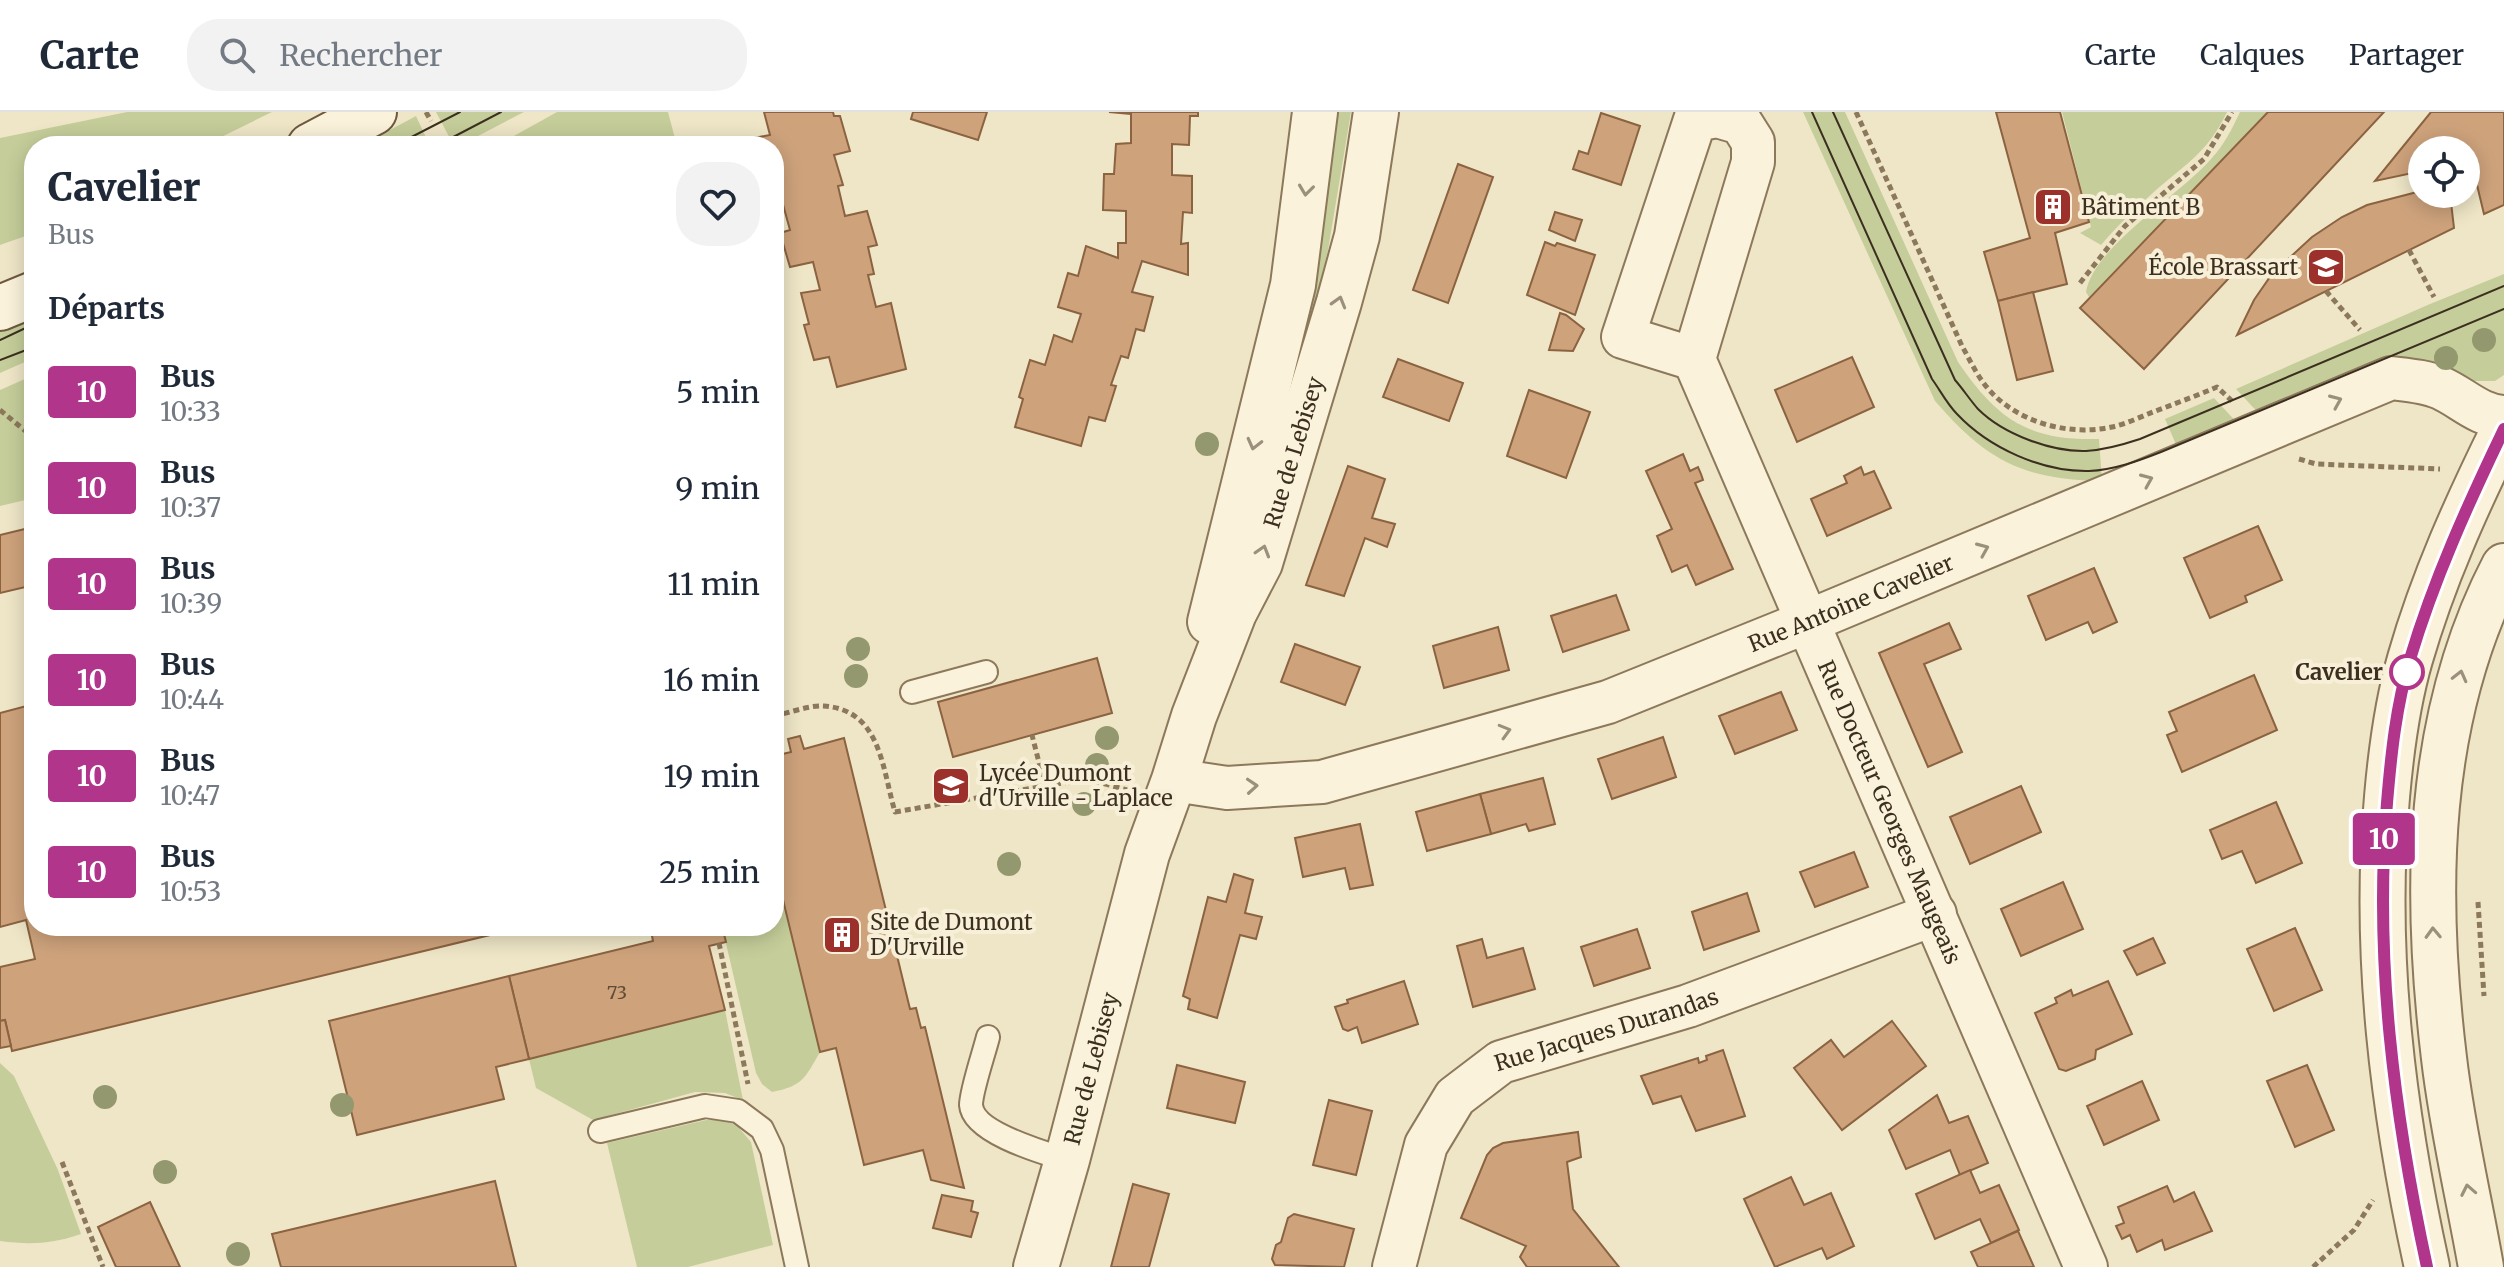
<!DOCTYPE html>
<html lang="fr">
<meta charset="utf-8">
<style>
body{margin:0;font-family:Merriweather,serif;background:#f2f2f3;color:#1f2937;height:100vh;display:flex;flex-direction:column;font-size:30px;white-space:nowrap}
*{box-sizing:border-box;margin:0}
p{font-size:26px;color:#747a83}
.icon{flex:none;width:44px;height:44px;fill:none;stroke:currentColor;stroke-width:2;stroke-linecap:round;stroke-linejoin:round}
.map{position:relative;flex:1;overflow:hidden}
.sheet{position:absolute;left:24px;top:24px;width:760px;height:800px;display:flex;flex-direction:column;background:#fff;border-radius:32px;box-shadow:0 4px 20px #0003}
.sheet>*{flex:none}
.badge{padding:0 16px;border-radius:6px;font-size:28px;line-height:52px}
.buttons{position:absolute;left:2408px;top:24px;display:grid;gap:16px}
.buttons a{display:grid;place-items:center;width:72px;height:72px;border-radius:50%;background:#fff;box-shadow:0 4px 20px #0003;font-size:40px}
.map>.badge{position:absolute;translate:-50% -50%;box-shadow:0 0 0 4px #fff}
h2{padding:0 24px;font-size:30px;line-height:72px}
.round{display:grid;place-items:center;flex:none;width:84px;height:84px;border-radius:32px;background:#f2f2f3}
.headline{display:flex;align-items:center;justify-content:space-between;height:136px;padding:0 24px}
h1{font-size:38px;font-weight:800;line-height:60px}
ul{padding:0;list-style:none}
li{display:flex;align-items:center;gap:24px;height:96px;padding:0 24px}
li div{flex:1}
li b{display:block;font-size:30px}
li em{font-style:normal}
li .badge{min-width:88px;font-weight:700;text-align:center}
header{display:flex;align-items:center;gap:48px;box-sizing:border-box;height:112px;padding:0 40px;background:#fff;border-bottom:2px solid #e0e1e3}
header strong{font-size:38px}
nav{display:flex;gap:44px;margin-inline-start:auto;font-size:28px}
.search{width:560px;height:72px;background:#f2f2f3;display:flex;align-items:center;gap:20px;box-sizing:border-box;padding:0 28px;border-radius:32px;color:#747a83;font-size:30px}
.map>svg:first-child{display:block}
.green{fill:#c5ce9a}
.building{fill:#cea37c;stroke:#8b6341;stroke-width:2}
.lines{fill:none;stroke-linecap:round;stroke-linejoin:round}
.service-casing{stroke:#8c785b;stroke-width:26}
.minor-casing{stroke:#8c785b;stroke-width:46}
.tertiary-casing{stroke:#8c785b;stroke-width:48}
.secondary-casing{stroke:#6e593f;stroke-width:48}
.path{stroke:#8c785b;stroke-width:5;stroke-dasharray:6 4;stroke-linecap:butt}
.service{stroke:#faf2da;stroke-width:22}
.minor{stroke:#faf2da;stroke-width:42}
.tertiary{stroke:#faf2da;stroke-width:44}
.secondary{stroke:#faf2da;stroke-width:44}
.tram{stroke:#3c2f1f;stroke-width:2}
.tree{fill:#94986e}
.oneway{stroke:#9b907c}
.line-casing{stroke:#fff;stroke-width:18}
.line{stroke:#b0358b;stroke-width:12}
.stop-dot{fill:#fff;stroke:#b0358b;stroke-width:4}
.labels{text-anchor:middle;stroke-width:8;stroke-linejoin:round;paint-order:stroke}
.number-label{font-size:18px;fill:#604c36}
.poi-label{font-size:22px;fill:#3c2f1f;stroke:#f7efd7;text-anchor:start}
.street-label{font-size:22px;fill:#3c2f1f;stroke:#f7efd7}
.stop-label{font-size:22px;font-weight:bold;fill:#3c2f1f;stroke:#f7efd7;text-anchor:end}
</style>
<header>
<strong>Carte</strong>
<div class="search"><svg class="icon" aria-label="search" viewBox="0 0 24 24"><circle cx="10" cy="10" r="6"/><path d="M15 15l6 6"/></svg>Rechercher</div>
<nav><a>Carte</a><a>Calques</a><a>Partager</a></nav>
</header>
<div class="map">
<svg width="2504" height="1155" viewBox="0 0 2504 1155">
<rect width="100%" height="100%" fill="#efe6c7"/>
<g class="green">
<path d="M127 0H272L203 34H34V121L0 133V26Z"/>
<path d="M436 0H524L459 34H454Z"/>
<path d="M557 0H668L677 34H496Z"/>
<path d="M1329 0H1351L1328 138 1306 233 1281 314Z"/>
<path d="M1803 0H1845L1958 250C1997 307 2028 329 2099 327L2102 369C2023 368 1986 348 1935 289Z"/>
<path d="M2062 0H2227C2208 40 2187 51 2155 79 2136 96 2117 114 2101 133L2080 121 2091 115Z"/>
<path d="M2240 0H2267L2089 185 2086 180C2093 135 2181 82 2211 47 2224 33 2232 17 2240 0Z"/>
<path d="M416 4 430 34H360Z"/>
<path d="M2504 162V263L2495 269H2471L2264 307 2236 277 2430 192Z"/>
<path d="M34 202V246L0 261V217Z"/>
<path d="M34 263V386L0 394V278Z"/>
<path d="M2214 286 2242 316 2181 344 2165 307Z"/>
<path d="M774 751 820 940C805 966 803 974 772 980L762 972 756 961 722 814H774Z"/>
<path d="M725 898 743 988 725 981 695 980 593 1008 536 976 529 947Z"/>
<path d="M0 951 14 964 58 1058 81 1122C52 1132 30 1133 0 1129Z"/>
<path d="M706 1008H727L739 1016 751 1030 773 1133 688 1155H637L607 1031Z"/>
</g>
<g class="building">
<path d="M764 0H833L834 4H840L850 39 834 43 843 73 838 74 845 104 867 99 877 133 868 135 874 162 868 163 876 195 891 191 906 257 837 275 829 245 814 248 804 213 809 212 801 181 820 178 813 150 790 155 780 121 790 118 782 89 774 91V34H756L754 26 770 23Z"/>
<path d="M913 0H987L978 28 911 7Z"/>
<path d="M1109 0H1198V4H1190L1189 33 1172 32V63L1192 64V101L1183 100 1181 132 1188 131V163L1142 149 1132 180 1153 185 1144 219 1136 217 1128 246 1121 244 1111 273 1116 274 1105 309 1089 305 1081 334 1015 315 1023 287 1019 285 1030 248 1045 253 1054 223 1072 230 1081 202 1058 195 1068 161 1078 164 1086 134 1118 146V131H1126V99L1103 98 1104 62H1114L1116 32 1131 31V2Z"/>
<path d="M2060 0 2089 110 2055 121 2067 172 1998 189 1984 140 2030 126 1996 0Z"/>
<path d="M2268 0H2384L2144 257 2080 196Z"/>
<path d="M2431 0H2504V93L2484 102 2471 48 2466 49V38H2422V59L2375 69Z"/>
<path d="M1601 1 1640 14 1621 73 1573 57 1579 39 1588 42Z"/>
<path d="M1458 52 1493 65 1448 191 1413 178Z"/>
<path d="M2421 79 2422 82H2450L2454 116 2237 223 2254 188 2272 162 2312 125 2342 105 2367 93Z"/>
<path d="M1555 100 1582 108 1575 129 1549 118Z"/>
<path d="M1545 130 1555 134 1557 131 1595 143 1575 203 1527 183Z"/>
<path d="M2033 180 2053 259 2017 268 1998 189Z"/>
<path d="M1560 201 1566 203 1584 217 1573 239 1549 238Z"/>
<path d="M1852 245 1874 295 1797 330 1775 278Z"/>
<path d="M1398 247 1463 271 1449 309 1383 285Z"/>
<path d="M1529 278 1590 300 1566 366 1507 344Z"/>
<path d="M1683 342 1690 359 1698 355 1701 362 1703 368 1695 371 1733 457 1696 473 1687 453 1672 460 1657 424 1672 417 1646 359Z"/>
<path d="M1348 354 1385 367 1372 406 1395 412 1387 435 1365 426 1344 484 1306 473Z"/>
<path d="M1861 355 1864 363 1874 359 1891 396 1827 424 1811 387 1847 371 1844 364Z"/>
<path d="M32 408H34V473L0 481V423L33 415Z"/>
<path d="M2258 414 2282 468 2245 484 2247 490 2210 506 2184 446Z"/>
<path d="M2094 456 2117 510 2093 521 2088 510 2046 528 2028 484Z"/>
<path d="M1616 483 1629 518 1563 540 1551 504Z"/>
<path d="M1949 511 1961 537 1924 552 1962 640 1928 655 1879 541Z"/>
<path d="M1498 515 1509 558 1444 576 1433 534Z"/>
<path d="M1295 532 1360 555 1345 593 1281 570Z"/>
<path d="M1097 546 1112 601 953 645 938 590Z"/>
<path d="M2254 563 2277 618 2182 660 2167 623 2177 619 2169 600Z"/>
<path d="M1781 580 1797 618 1735 642 1719 604Z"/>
<path d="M34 592V814H527L12 939 5 908 0 909V855L35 847 26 808 0 815V601Z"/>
<path d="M800 624 804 637 844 626 910 897 916 896 921 916 925 915 964 1076 931 1068 923 1038 864 1053 836 936 820 940 774 751V644L791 640 788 627Z"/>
<path d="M1663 625 1676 665 1612 687 1598 647Z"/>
<path d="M1543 666 1555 712 1529 719 1526 712 1491 722 1480 682Z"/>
<path d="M2021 674 2041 720 1970 752 1950 705Z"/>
<path d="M1480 682 1491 722 1427 739 1416 700Z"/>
<path d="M2276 690 2302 751 2256 771 2242 739 2222 747 2210 718Z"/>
<path d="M1360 712 1373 773 1350 777 1345 756 1303 765 1295 726Z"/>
<path d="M1854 740 1868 775 1815 795 1800 760Z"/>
<path d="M1234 762 1253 768 1245 801 1262 805 1256 827 1240 823 1217 906 1188 897 1190 887 1183 884 1208 785 1226 790Z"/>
<path d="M2063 770 2083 817 2021 844 2001 797Z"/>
<path d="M1747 781 1759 819 1704 838 1692 800Z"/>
<path d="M650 814H722L726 830 709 834 725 898 529 947 509 864 653 829Z"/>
<path d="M2295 816 2322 878 2274 899 2247 837Z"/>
<path d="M1637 817 1650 856 1594 874 1581 835Z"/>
<path d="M2153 826 2165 851 2137 863 2124 839Z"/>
<path d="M1482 827 1487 846 1523 836 1535 877 1473 895 1457 834Z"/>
<path d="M509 864 529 947 496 955 504 987 357 1023 329 909Z"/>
<path d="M1404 869 1418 912 1362 931 1357 915 1348 919 1343 917 1335 895 1348 891 1347 888Z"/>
<path d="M2108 869 2132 922 2096 938 2095 947 2066 959 2059 957 2035 901 2057 891 2055 886 2071 878 2073 884Z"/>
<path d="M5 908 11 934 0 936V909Z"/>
<path d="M1892 909 1926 954 1842 1018 1794 956 1831 928 1844 945Z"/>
<path d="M1723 938 1745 1004 1696 1019 1681 984 1653 992 1641 964 1698 946 1699 951 1707 948 1706 944Z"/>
<path d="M1177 953 1245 970 1235 1011 1167 996Z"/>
<path d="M2307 953 2334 1018 2295 1035 2267 969Z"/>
<path d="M2142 969 2159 1008 2104 1033 2087 994Z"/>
<path d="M1937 983 1949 1011 1968 1004 1988 1051 1960 1063 1950 1038 1906 1057 1889 1018Z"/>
<path d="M1329 988 1372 999 1356 1063 1313 1053Z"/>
<path d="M1578 1020 1581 1045 1567 1050 1573 1097 1619 1155H1527L1520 1145 1526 1134 1461 1106 1487 1043 1493 1036 1503 1031Z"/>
<path d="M1970 1058 1980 1081 1999 1073 2019 1118 1991 1131 1980 1107 1935 1127 1916 1082Z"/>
<path d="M1791 1065 1804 1093 1831 1081 1854 1134 1827 1147 1822 1136 1775 1155 1744 1087Z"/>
<path d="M495 1069 516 1155H281L272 1122Z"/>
<path d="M1133 1072 1169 1082 1149 1155H1111Z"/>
<path d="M2167 1074 2174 1090 2194 1080 2212 1119 2165 1138 2162 1128 2137 1140 2130 1123 2122 1127 2116 1114 2124 1111 2118 1095Z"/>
<path d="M942 1083 973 1089 971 1099 978 1101 971 1125 933 1116Z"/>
<path d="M150 1090 180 1155H116L98 1115Z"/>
<path d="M1294 1102 1354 1117 1344 1155 1275 1153 1272 1147 1276 1133 1281 1130 1288 1106Z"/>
<path d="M2018 1119 2034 1155H1978L1971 1140Z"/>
</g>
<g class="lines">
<defs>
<g id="service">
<path d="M912 580 986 560"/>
<path d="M988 925C984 941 971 979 971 993 973 1021 1045 1041 1067 1048"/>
<path d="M600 1019 705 994 738 999 762 1017 772 1038 797 1155"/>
</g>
<g id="minor">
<path id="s1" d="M1694 247 1623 225 1695 8 1717 4 1741 11 1753 30V50L1694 247 2086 1155"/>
<path id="s2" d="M1174 668 1227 676 1322 670 1608 590 1809 509 2391 266C2408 268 2425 269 2441 276 2463 286 2479 304 2504 305"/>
<path id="s3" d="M1394 1155 1426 1033 1455 985 1501 950 1688 894 1935 802"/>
</g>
<g id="tertiary">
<path d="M1210 510 1293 173 1315 0"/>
<path id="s4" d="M1036 1155 1067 1048 1147 742 1174 668 1194 604 1234 501 1260 451 1339 190 1357 124 1376 0"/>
<path d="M2427 1155C2393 1000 2373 843 2387 685 2391 639 2397 592 2410 547 2433 467 2467 392 2504 317"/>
<path d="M2481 1155C2469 1086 2452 1016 2444 946 2424 780 2425 606 2504 454"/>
</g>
<g id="secondary">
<path d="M310 34 374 0"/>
<path d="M0 196 34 182"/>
</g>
</defs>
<use href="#service" class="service-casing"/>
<use href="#minor" class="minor-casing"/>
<use href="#tertiary" class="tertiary-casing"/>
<use href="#secondary" class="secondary-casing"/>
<g class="path">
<path d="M426 0 431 9"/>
<path d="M1856 0 1962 234C1971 250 1979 268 1992 281 2022 312 2071 324 2112 315 2126 312 2140 305 2153 300 2174 292 2196 284 2217 275L2232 289"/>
<path d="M2409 138 2434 185"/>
<path d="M2080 171 2125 114 2204 47 2232 0"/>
<path d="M2326 179 2360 218"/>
<path d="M0 298 34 326"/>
<path d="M2299 347 2316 352 2440 357"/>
<path d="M774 604C789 601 809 593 824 594 881 598 882 656 895 700L1045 674 1032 623"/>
<path d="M1045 674 1087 667 1127 678"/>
<path d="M2478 790 2484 884"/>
<path d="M719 831 748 972"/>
<path d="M62 1050 103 1155"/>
<path d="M2313 1155 2354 1118 2373 1088"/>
</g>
<use href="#service" class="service"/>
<use href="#minor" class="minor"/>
<use href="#tertiary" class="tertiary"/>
<use href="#secondary" class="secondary"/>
<g class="tram">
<path d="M1812 0 1932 267C1940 278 1947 292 1957 302 1989 336 2042 360 2089 359 2114 358 2138 349 2161 340L2504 197"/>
<path d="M1833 0 1955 268C1963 277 1970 288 1978 297 2003 322 2051 340 2086 339 2104 338 2122 333 2140 327L2504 174"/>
<path d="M394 34 460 0"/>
<path d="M436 34 501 0"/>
<path d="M0 228 34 212"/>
<path d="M0 248 34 235"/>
</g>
</g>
<g class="tree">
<circle cx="2484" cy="228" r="12"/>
<circle cx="2446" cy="246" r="12"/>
<circle cx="1207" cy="332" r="12"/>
<circle cx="858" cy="537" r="12"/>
<circle cx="856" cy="564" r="12"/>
<circle cx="1107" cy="626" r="12"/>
<circle cx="1097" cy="653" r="12"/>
<circle cx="1084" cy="692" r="12"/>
<circle cx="1009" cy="752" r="12"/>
<circle cx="105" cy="985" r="12"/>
<circle cx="342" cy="993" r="12"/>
<circle cx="165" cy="1060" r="12"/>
<circle cx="238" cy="1142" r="12"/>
</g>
<defs><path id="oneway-chevron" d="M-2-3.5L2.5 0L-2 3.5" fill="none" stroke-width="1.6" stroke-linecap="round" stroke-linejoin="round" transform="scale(2)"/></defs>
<g class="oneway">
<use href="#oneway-chevron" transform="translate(1306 78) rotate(97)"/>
<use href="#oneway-chevron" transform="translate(1339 190) rotate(-74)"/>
<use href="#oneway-chevron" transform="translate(2336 289) rotate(-23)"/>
<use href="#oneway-chevron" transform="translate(1254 332) rotate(104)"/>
<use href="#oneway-chevron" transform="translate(2147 368) rotate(-23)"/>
<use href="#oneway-chevron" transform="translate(1983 437) rotate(-23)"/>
<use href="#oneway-chevron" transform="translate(1263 439) rotate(-73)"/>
<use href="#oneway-chevron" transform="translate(2460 564) rotate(-76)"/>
<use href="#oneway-chevron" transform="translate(1505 619) rotate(-16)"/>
<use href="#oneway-chevron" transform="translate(1252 674) rotate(-4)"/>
<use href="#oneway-chevron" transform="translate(2433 821) rotate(-92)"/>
<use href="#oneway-chevron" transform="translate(2468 1078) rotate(-101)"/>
</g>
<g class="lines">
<defs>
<path id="line" d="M2427 1155C2394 1002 2374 847 2387 691 2391 643 2396 594 2410 547 2434 467 2468 392 2504 317"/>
</defs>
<use href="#line" class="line-casing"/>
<use href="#line" class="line"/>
</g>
<defs>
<symbol id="building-square" viewBox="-11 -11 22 22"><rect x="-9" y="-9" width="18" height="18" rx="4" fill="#9c302a" stroke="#f7efd7"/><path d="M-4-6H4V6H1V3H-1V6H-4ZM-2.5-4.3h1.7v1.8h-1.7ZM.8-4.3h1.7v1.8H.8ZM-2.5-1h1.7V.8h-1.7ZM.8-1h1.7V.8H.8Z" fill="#fff"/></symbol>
<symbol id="university-square" viewBox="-11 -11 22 22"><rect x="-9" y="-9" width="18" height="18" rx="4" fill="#9c302a" stroke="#f7efd7"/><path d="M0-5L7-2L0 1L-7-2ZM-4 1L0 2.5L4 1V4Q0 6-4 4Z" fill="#fff"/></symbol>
<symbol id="school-square" viewBox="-11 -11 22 22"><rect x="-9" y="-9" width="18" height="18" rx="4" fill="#9c302a" stroke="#f7efd7"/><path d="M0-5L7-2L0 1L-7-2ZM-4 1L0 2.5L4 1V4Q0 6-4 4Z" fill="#fff"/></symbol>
</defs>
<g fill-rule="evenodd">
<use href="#building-square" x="2031" y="73" width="44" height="44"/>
<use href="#university-square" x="2304" y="133" width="44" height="44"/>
<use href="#school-square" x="929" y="652" width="44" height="44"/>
<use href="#building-square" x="820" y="801" width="44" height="44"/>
</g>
<circle class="stop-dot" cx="2407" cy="560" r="16"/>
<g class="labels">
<g class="number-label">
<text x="617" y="887">73</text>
</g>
<g class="poi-label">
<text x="2081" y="103">Bâtiment B</text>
<text x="2298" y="163" text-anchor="end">École Brassart</text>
<text x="979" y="669">Lycée Dumont<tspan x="979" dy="25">d'Urville - Laplace</tspan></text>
<text x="870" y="818">Site de Dumont<tspan x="870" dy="25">D'Urville</tspan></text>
</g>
<g class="street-label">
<text dy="8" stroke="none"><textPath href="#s4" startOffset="856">Rue de Lebisey</textPath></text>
<text dy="8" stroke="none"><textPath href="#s2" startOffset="708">Rue Antoine Cavelier</textPath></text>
<text dy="8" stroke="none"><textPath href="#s1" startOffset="1092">Rue Docteur Georges Maugeais</textPath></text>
<text dy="8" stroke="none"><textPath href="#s3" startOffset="350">Rue Jacques Durandas</textPath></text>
<text dy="8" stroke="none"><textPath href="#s4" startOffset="206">Rue de Lebisey</textPath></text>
</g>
<g class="stop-label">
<text x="2383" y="568">Cavelier</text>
</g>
</g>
</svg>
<div class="buttons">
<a><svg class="icon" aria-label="locate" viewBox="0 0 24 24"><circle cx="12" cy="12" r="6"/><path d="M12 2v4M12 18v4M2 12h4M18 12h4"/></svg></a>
</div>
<b class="badge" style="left:2384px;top:727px;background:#b0358b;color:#fff">10</b>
<section class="sheet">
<div class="headline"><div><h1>Cavelier</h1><p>Bus</p></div><a class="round"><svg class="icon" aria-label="heart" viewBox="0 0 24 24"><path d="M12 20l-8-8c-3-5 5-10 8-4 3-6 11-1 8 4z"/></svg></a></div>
<h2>Départs</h2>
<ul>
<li><span class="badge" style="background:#b0358b;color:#fff">10</span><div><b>Bus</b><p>10:33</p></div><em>5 min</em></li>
<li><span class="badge" style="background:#b0358b;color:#fff">10</span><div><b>Bus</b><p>10:37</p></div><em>9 min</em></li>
<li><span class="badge" style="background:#b0358b;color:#fff">10</span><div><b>Bus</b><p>10:39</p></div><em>11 min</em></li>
<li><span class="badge" style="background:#b0358b;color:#fff">10</span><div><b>Bus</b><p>10:44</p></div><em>16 min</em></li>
<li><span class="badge" style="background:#b0358b;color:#fff">10</span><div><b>Bus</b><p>10:47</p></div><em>19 min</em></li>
<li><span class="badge" style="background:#b0358b;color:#fff">10</span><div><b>Bus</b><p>10:53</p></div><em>25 min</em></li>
</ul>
</section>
</div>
